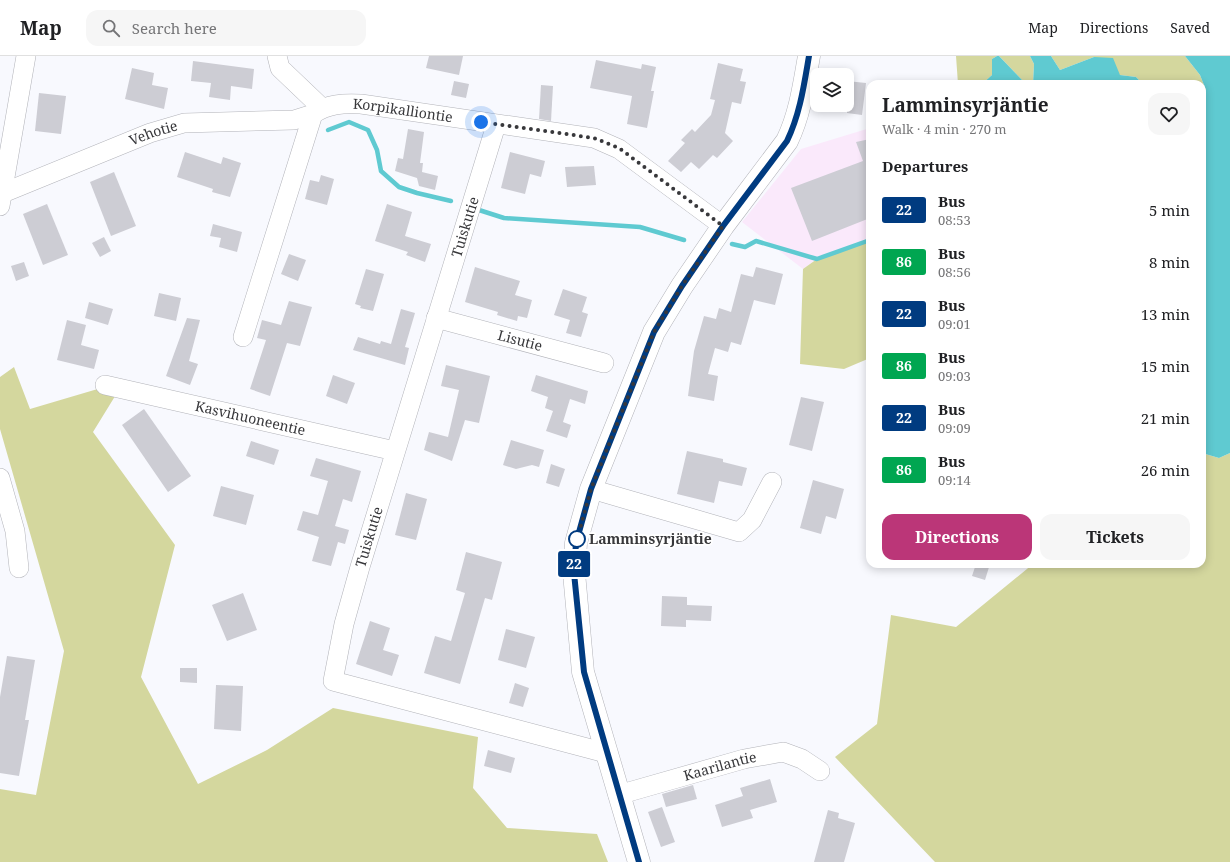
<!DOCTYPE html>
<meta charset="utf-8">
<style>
body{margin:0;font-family:"Noto Serif",serif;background:#f6f6f6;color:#202124;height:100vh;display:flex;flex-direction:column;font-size:15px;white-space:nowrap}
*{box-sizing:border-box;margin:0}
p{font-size:13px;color:#757577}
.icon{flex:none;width:22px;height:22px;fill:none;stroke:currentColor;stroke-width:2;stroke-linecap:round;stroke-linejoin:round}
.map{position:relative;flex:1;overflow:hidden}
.side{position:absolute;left:866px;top:24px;width:340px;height:488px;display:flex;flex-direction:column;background:#fff;border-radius:12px;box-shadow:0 2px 10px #0003}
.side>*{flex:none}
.badge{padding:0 8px;border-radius:3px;font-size:14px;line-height:26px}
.buttons{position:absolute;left:810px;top:12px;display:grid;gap:8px}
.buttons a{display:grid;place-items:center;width:44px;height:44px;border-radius:8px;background:#fff;box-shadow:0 2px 10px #0003;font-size:20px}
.you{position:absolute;width:20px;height:20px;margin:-10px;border:3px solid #fff;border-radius:50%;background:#1a73e8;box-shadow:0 0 0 6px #1a73e833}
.map>.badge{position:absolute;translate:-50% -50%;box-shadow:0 0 0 2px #fff}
h2{padding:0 16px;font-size:15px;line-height:36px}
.round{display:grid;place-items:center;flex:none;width:42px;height:42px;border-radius:12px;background:#f6f6f6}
.summary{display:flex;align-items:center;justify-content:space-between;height:68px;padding:0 16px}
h1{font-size:19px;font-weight:700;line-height:30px}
.action{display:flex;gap:8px;margin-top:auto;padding:8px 16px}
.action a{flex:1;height:46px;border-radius:12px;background:#bb3678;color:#fff;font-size:16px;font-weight:700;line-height:46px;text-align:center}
.action a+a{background:#f6f6f6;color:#202124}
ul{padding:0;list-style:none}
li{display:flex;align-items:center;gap:12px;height:52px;padding:0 16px}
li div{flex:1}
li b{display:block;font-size:15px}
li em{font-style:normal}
li .badge{min-width:44px;font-weight:700;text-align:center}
header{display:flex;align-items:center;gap:24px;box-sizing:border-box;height:56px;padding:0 20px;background:#fff;border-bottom:1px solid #e0e0e0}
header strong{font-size:19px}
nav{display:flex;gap:22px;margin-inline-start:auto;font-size:14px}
.search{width:280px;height:36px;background:#f6f6f6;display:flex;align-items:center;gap:10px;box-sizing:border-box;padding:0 14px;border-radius:12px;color:#757577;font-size:15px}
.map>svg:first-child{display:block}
.industrial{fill:#fae9fb}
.green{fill:#d4d79e}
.water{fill:#5fcad1}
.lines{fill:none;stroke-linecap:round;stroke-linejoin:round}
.stream{stroke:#5fcad1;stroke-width:4.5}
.building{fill:#cdcdd4}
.minor-casing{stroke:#b2b3b9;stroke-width:20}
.major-casing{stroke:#b2b3b9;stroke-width:23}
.minor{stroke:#fff;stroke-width:19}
.major{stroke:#fff;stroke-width:22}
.line-casing{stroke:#fff;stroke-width:9}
.line{stroke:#003b80;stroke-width:6}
.walk{stroke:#38383b;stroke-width:4;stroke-dasharray:0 7.2}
.stop-dot{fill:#fff;stroke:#003b80;stroke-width:2}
.labels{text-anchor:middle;stroke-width:3.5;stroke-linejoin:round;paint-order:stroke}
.street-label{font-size:14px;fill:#38383b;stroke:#fff}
.stop-label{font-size:14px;font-weight:bold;fill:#38383b;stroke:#fff;text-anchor:start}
</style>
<header>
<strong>Map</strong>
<div class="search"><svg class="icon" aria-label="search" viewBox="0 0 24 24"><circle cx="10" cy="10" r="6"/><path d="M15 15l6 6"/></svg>Search here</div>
<nav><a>Map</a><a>Directions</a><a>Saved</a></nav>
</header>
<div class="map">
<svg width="1230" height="806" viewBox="0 0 1230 806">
<rect width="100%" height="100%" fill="#f8f9fe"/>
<path class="industrial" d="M870 72V184L817 203 803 213 742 166 801 93Z"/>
<g class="green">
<path d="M956 0H997L992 3V19L982 28H958Z"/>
<path d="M999 0H1030L1034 8 1033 28H1026Z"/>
<path d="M1051 0H1185L1200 19 1206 34 1202 35V28H1143L1136 21 1120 19 1094 1 1060 14Z"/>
<path d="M870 184V302L844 313 800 308 803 213 817 203Z"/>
<path d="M14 311 30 353 101 332 117 337 93 376 175 489 141 621 198 728 267 694 333 652 478 681 473 732 507 772 597 778 608 806H0V733L36 739 64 595 0 373V321Z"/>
<path d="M1202 397 1219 402 1230 397V806H935L835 701 877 668 891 559 956 571 1033 508H1202Z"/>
</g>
<g class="water">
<path d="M997 0H999L1026 28H982L992 19V3Z"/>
<path d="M1030 0H1051L1060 14 1094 1 1113 2 1120 19 1136 21 1143 28H1033L1034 8Z"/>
<path d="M1185 0H1230V397L1219 402 1202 397V35L1206 34 1200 19Z"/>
</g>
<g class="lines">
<g class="stream">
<path d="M328 74 349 66 368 74 377 94 381 115 399 131 417 137 451 145"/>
<path d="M479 154 504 162 640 171 684 184"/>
<path d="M732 188 745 191 756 185 817 203 870 184"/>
</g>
</g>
<g class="building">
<path d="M429 0H463L459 19 426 12Z"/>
<path d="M596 4 641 13 642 8 656 11 651 35H654L647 72 627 68 632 40 590 32Z"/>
<path d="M193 5 254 13 252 33 231 30 230 44 209 41 211 27 191 25Z"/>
<path d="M718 7 743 13 740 25 746 26 741 48 732 46 725 77 733 85 717 102 713 99 699 113 691 106 681 116 668 105 685 87 681 84 692 73 695 76 711 59 715 44 710 43Z"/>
<path d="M132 12 154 17 152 29 168 32 164 53 125 43Z"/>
<path d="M454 25 469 28 466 42 451 39Z"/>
<path d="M847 25 866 27 862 59 847 57Z"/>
<path d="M541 29 553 30 551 65 539 63Z"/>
<path d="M39 37 66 40 61 78 35 75Z"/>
<path d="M408 73 424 76 420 107H423L422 116 438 120 435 134 419 130 417 122 395 115 398 102 403 103Z"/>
<path d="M870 83V162L812 185 791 132 863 105 856 86Z"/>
<path d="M185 96 221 108 223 101 241 107 230 141 212 136 213 133 177 121Z"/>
<path d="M510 96 545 105 541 121 530 118 525 138 501 132Z"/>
<path d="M594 110 596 129 567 131 565 111Z"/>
<path d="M114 116 136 170 111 180 90 126Z"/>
<path d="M321 119 334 123 327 149 305 143 310 124 319 126Z"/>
<path d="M47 148 68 199 43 209 23 158Z"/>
<path d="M387 148 412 156 405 180 431 188 425 206 406 199 408 196 375 185Z"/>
<path d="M213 168 242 176 237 196 219 191 221 182 210 180Z"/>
<path d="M104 181 111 195 100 201 92 187Z"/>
<path d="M289 198 306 204 298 225 281 218Z"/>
<path d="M24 206 29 220 16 225 11 210Z"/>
<path d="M475 211 520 225 515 239 532 244 527 262 518 260 517 265 497 259 498 256 465 246Z"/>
<path d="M756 211 783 218 775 249 754 244 741 289 731 286 728 296 715 292 708 318 718 320 714 345 688 340 694 295 704 260 716 263 719 252 731 256 741 218 753 221Z"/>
<path d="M366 213 384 218 373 255 360 252 361 250 355 248Z"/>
<path d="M563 233 587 241 582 256 588 258 581 281 566 277 570 264 554 259Z"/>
<path d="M159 237 181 242 176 265 154 260Z"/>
<path d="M289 245 312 251 300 290 287 287 270 340 250 333 266 284 257 282 262 264 281 269Z"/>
<path d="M89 246 113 253 108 269 85 262Z"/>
<path d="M401 253 415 257 405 291 409 292 405 309 353 294 358 281 380 288 381 285 391 288Z"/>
<path d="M187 262 200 264 189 305 198 308 190 329 166 320Z"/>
<path d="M67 264 86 269 81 289 99 294 94 313 57 304Z"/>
<path d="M446 309 490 320 479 367 465 364 452 405 424 394 429 376 448 381 459 334 441 330Z"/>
<path d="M333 319 355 327 347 348 326 340Z"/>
<path d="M536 319 588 335 585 348 570 343 563 366 571 369 567 382 546 375 553 355 545 352 548 341 531 335Z"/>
<path d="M801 341 824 346 812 395 789 389Z"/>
<path d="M144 353 191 420 168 436 122 369Z"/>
<path d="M511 384 544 394 539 411 532 409 516 413 503 409Z"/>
<path d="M251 385 279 394 274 409 246 400Z"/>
<path d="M687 395 723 403V406L747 412 742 430 719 425 714 447 677 438Z"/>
<path d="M316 402 361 415 352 446 343 443 335 470 349 474 345 488 338 486 331 510 312 505 319 481 297 474 303 455 318 459 328 425 310 420Z"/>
<path d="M551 408 565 413 559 431 546 427Z"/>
<path d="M813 424 844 433 836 463 826 460 821 478 800 472Z"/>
<path d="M221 430 254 439 246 469 213 460Z"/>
<path d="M406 437 427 443 416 484 395 479Z"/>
<path d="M466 496 502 506 492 544 485 542 460 628 424 617 435 580 451 585 465 537 456 534Z"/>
<path d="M976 508H990L985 524 972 520Z"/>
<path d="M243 537 257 574 227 585 212 549Z"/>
<path d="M662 540 687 541V549L712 550 711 565 686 564V571L661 570Z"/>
<path d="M370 565 390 572 383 594 399 599 392 620 356 608Z"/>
<path d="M506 573 535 581 526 612 498 604Z"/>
<path d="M7 600 35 604 25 664H29L19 720 0 717V641Z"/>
<path d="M180 612H197V627L180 626Z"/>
<path d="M515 627 529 632 523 651 509 647Z"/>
<path d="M216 629 243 630 241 675 214 673Z"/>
<path d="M488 694 515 702 511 717 484 710Z"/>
<path d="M770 723 777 746 750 754 753 762 722 771 715 749 743 740 740 732Z"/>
<path d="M693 729 697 743 666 751 662 738Z"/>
<path d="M662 751 675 786 661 791 648 756Z"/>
<path d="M828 754 839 757 838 762 855 767 844 806H814Z"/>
</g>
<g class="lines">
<defs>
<g id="minor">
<path d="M277 0 280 12 322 52"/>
<path d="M496 69 360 511 344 568 333 625 606 697"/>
<path id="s1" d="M3 137 150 77 184 67 294 64 313 58"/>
<path d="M0 150 26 0"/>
<path id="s2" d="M436 262 604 307"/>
<path id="s3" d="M243 281 313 58C328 48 343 47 361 48L594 82 619 93 723 170"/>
<path id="s4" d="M105 329 395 395"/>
<path d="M0 422 15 475 19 512"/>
<path d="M591 433 739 476 752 464 772 426"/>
<path id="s5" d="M618 739 744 703 783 696 802 703 820 715"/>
</g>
<path id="major" d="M639 806 583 616 574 517 576 487 591 433 654 276 682 230 723 170 787 85C800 58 804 29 809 0"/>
</defs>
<use href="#minor" class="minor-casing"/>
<use href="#major" class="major-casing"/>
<use href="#minor" class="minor"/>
<use href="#major" class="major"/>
</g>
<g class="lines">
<defs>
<path id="line" d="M639 806 584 616 574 517 576 487 591 433 654 276 682 230 723 170 787 85C800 58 804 29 809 0"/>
</defs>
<use href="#line" class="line-casing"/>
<use href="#line" class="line"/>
<path class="walk" d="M481 66 594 82 619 92 723 170 682 230 654 276 591 433 576 487 577 483"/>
</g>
<circle class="stop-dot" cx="577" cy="483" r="8"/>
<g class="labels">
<g class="street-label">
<text dy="5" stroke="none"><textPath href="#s3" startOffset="326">Korpikalliontie</textPath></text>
<text dy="5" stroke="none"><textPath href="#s1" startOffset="162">Vehotie</textPath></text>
<text transform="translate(465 171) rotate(-73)" y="5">Tuiskutie</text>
<text dy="5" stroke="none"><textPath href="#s2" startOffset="87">Lisutie</textPath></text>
<text dy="5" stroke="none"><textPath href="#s4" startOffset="149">Kasvihuoneentie</textPath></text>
<text transform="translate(369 481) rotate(-73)" y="5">Tuiskutie</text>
<text dy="5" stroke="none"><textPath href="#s5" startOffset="106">Kaarilantie</textPath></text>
</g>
<g class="stop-label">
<text x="589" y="488">Lamminsyrjäntie</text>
</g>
</g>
</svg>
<div class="buttons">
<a><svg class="icon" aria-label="layers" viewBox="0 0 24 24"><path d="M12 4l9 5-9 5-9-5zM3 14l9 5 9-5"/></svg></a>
</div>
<div class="you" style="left:481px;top:66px"></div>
<b class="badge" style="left:574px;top:508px;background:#003b80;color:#fff">22</b>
<section class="side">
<div class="summary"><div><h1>Lamminsyrjäntie</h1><p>Walk · 4 min · 270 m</p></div><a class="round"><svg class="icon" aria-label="heart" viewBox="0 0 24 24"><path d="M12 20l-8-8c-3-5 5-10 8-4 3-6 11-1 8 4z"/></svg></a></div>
<h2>Departures</h2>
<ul>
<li><span class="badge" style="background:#003b80;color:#fff">22</span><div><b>Bus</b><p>08:53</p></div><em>5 min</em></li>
<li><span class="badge" style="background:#00a651;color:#fff">86</span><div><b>Bus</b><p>08:56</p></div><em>8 min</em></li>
<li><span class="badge" style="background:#003b80;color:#fff">22</span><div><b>Bus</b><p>09:01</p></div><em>13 min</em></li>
<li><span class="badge" style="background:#00a651;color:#fff">86</span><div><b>Bus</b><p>09:03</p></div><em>15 min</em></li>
<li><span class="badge" style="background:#003b80;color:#fff">22</span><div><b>Bus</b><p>09:09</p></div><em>21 min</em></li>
<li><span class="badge" style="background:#00a651;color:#fff">86</span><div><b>Bus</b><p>09:14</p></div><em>26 min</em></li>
</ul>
<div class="action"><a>Directions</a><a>Tickets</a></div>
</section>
</div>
